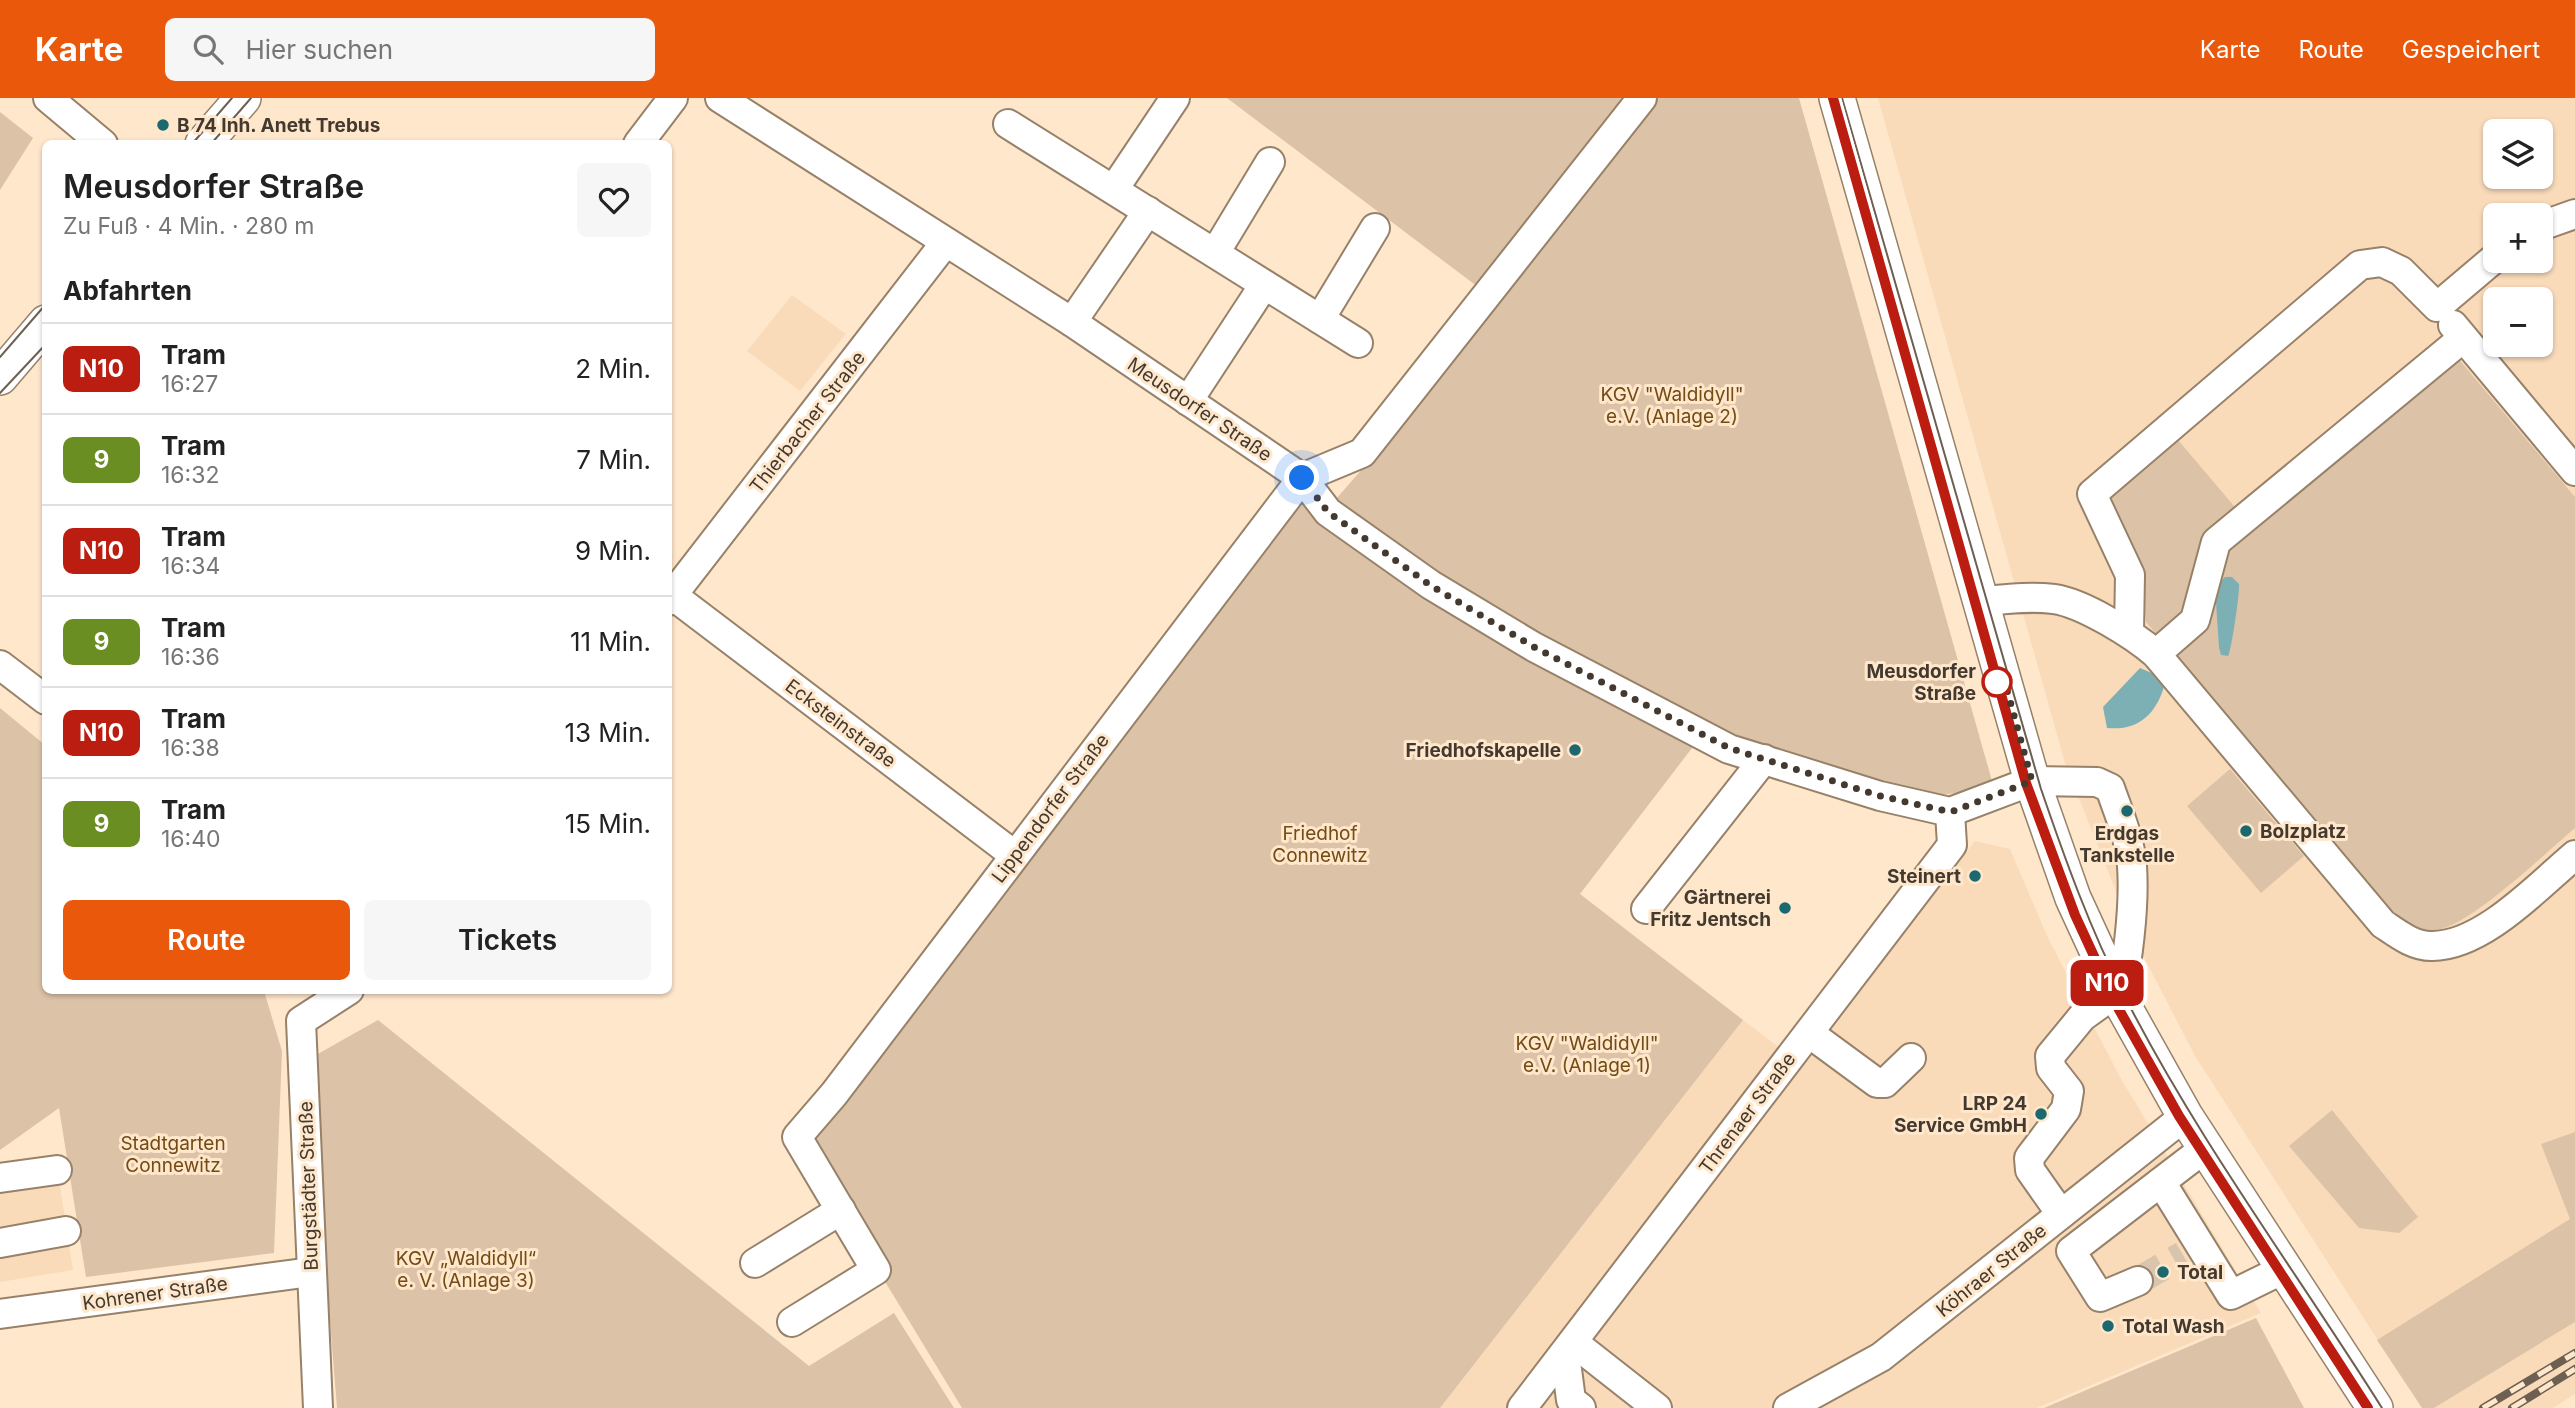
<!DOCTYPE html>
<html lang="de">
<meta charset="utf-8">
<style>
body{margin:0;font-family:Inter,sans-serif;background:#f6f6f6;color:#222;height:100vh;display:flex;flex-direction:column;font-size:26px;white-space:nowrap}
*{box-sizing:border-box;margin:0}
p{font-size:23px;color:#767676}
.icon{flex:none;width:38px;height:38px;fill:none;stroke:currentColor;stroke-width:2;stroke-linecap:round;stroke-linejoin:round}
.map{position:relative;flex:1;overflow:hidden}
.side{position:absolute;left:42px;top:42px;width:630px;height:854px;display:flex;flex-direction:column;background:#fff;border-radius:10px;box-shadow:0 2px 5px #0004}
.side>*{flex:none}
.badge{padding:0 14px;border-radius:10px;font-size:24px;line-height:46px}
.tools{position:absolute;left:2483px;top:21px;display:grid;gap:14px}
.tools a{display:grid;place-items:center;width:70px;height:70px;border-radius:10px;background:#fff;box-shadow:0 2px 5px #0004;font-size:35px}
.you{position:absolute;width:35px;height:35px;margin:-18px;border:5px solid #fff;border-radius:50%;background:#1a73e8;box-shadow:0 0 0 10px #1a73e833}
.map>.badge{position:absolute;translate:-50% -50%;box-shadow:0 0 0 4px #fff}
h2{padding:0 21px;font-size:26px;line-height:63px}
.round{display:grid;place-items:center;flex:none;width:74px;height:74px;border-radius:10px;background:#f6f6f6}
.headline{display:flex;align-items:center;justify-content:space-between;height:119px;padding:0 21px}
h1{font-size:33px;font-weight:600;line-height:52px}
.primary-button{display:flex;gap:14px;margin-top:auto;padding:14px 21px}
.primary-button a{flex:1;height:80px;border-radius:10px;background:#ea580c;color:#fff;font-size:28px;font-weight:600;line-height:80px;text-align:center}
.primary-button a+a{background:#f6f6f6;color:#222}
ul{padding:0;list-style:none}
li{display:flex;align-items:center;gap:21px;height:91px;padding:0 21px;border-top:2px solid #e0e0e0}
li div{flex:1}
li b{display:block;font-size:26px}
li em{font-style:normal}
li .badge{min-width:77px;font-weight:700;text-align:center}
header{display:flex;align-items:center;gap:42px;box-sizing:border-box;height:98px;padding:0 35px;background:#ea580c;color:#fff}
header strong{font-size:33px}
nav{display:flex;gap:38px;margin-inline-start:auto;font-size:24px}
.search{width:490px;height:63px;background:#f6f6f6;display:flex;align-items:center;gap:18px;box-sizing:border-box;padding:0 24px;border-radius:10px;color:#767676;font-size:26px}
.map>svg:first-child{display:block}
.built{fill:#f9dbba;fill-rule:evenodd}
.green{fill:#dcc3a7}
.water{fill:#7cb0b5}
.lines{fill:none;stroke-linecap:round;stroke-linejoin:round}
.minor-tunnel{stroke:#d9c4ad;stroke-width:28;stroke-dasharray:28 14;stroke-linecap:butt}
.minor-casing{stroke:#978169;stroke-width:32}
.major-casing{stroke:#978169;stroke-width:38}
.minor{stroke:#fff;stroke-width:28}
.major{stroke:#fff;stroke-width:35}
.tram{stroke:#6d6052;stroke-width:2}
.rail-casing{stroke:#6d6052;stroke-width:8}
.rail{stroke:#ffe7cc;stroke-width:5;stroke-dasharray:16;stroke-linecap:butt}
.line-casing{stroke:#fff;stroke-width:16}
.line{stroke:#bb1e10;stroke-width:10}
.walk{stroke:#43392f;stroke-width:7;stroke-dasharray:0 12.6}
.poi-dot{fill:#1c686f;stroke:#ffe7cc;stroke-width:2.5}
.stop-dot{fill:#fff;stroke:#bb1e10;stroke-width:3.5}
.labels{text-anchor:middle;stroke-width:6;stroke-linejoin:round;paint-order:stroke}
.poi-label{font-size:19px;font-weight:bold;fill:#43392f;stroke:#ffe7cc;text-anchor:start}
.park-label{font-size:19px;fill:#724b15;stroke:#ffe7cc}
.street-label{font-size:19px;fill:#43392f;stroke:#ffe7cc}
.stop-label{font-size:19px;font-weight:bold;fill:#43392f;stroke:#ffe7cc;text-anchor:end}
</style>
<header>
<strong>Karte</strong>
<div class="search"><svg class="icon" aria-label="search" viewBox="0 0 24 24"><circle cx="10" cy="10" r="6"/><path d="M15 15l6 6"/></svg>Hier suchen</div>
<nav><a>Karte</a><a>Route</a><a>Gespeichert</a></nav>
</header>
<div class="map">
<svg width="2575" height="1310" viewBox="0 0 2575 1310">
<rect width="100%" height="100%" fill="#ffe7cc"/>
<g class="built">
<path d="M1878 0H2575V1187L2408 1289 2195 958 2136 844 2065 665ZM2496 33H2541V79H2496ZM2496 117H2541V163H2496ZM2496 201H2541V247H2496Z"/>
<path d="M792 197 846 236 800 293 747 253Z"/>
<path d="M1975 743 2010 751 2048 840 2120 979 2261 1215 2037 1310H1440L1743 922 1800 965Z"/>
<path d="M56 1062 73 1172 0 1184V1070Z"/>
<path d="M2575 1224V1296L2553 1310H2434Z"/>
</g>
<g class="green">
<path d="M1227 0H1799L1992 683 1969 693 1935 698 1895 694 1724 635 1585 565 1428 471 1336 401 1371 361 1494 201Z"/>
<path d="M0 14 33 40 0 92Z"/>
<path d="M2456 258 2575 399V730C2546 754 2466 833 2431 833 2417 833 2403 822 2392 816L2146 524 2143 485 2112 416 2111 398 2173 336 2251 428Z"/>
<path d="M1302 380 1328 414 1702 637 1580 796 1743 922 1440 1310H962L797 1039Z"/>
<path d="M0 610 45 647 46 892 264 893 282 953 274 1155 86 1179 59 1010 0 1052Z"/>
<path d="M2230 671 2304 758 2261 795 2187 708Z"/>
<path d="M378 922 809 1268 894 1215 954 1310H337L326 1174 316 957Z"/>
<path d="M2332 1012 2418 1119 2399 1135 2359 1130 2289 1048Z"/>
<path d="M2575 1034V1224L2434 1310H2422L2377 1242 2570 1121 2541 1046Z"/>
<path d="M2256 1220 2304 1310H2044Z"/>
</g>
<g class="water">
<path d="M2225 479H2232L2239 486C2240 494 2231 554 2228 558L2221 557 2219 550 2215 489Z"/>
<path d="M2140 570 2154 576 2164 589C2155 617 2138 633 2107 630L2103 609Z"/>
</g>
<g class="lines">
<path class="minor-tunnel" d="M2138 1183 2183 1157"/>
<defs>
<g id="minor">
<path d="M48 0 103 46"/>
<path d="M720 0 1072 224 1302 380 1328 414 1431 487 1534 549 1729 651 1880 698 1950 714 2032 683 2097 684 2110 690C2119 716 2130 741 2132 768 2135 812 2128 859 2120 902"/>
<path d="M1008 26 1358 245"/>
<path d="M638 46 673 0"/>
<path d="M1114 91 1175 0"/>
<path d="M2541 128 2575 116"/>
<path d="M1215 155 1270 64"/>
<path d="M1320 221 1375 130"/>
<path d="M1072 224 1148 113"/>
<path d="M2453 227 2575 373"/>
<path d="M1188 303 1264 187"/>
<path d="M1302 380 1362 355 1642 0"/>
<path d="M668 494 1013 756"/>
<path d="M668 503 945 145"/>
<path d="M1983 503C2006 501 2030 498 2054 501 2083 505 2134 537 2156 556L2383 826C2398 836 2413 848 2431 848 2482 849 2538 788 2575 757"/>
<path d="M2129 534 2130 477 2092 396 2360 167 2382 164 2401 173 2437 209 2496 159"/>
<path d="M2156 556 2195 522 2216 444 2463 240"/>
<path d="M0 567 46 602"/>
<path d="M1646 811 1764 661"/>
<path d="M1809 935 1877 985H1885L1911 960"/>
<path d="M0 1080 57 1072"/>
<path d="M2161 1084 2231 1197 2286 1170"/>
<path d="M2061 1116 2030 1072 2029 1060 2066 1011 2069 993 2051 970 2050 958 2082 919 2117 894"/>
<path d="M0 1145 66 1133"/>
<path d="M755 1165 841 1112"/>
<path d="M2138 1183 2100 1199 2071 1153 2205 1050"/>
<path d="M0 1216 311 1174"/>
<path d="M792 1224 876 1172 797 1039 834 996 1302 380"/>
<path d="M1573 1244 1657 1310"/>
<path d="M1565 1256 1571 1302 1581 1310"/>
<path d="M318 1310 301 923 349 892"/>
<path d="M1522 1310 1952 747 1950 714"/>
<path d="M1788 1310 1881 1259 2185 1018"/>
</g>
<g id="major">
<path d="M1837 0 2032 683 2073 800 2120 902 2185 1018 2375 1310"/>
<path d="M203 46 243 0"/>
<path d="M0 279 46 225"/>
</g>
</defs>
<use href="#minor" class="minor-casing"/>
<use href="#major" class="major-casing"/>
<use href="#minor" class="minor"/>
<use href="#major" class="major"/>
<g class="tram">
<path d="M1842 0 2041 691C2065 761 2090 831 2124 897 2197 1041 2296 1173 2382 1310"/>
<path d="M192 46 232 0"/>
<path d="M211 46 251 0"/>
<path d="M1887 192 2026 685 2075 817 2117 908 2179 1018 2368 1310"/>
<path d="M0 259 46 206"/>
<path d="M0 295 46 246"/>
</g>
<defs>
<g id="rail">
<path d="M2483 1310 2575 1255"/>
<path d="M2512 1310 2575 1271"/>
</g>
</defs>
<use href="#rail" class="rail-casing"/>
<use href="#rail" class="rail"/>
</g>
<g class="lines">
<defs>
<path id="line" d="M1833 0 2026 685 2075 817 2117 908 2179 1018 2368 1310"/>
</defs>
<use href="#line" class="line-casing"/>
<use href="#line" class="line"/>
<path class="walk" d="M1302 380 1328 414 1430 487 1534 549 1729 650 1880 698 1951 714 2032 683 2004 581 1997 584"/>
</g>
<g class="poi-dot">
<circle cx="163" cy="27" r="7"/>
<circle cx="1575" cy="652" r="7"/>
<circle cx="2127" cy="713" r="7"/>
<circle cx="2246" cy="733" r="7"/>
<circle cx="1975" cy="778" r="7"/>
<circle cx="1785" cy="810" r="7"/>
<circle cx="2041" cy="1016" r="7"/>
<circle cx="2163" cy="1174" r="7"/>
<circle cx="2108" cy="1228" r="7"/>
</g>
<circle class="stop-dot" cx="1997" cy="584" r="14"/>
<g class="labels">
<g class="poi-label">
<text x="177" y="34">B 74 Inh. Anett Trebus</text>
<text x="1561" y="659" text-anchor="end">Friedhofskapelle</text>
<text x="2260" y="740">Bolzplatz</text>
<text x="2127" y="742" text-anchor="middle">Erdgas<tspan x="2127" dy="22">Tankstelle</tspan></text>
<text x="1961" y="785" text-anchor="end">Steinert</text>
<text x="1771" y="806" text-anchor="end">Gärtnerei<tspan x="1771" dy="22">Fritz Jentsch</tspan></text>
<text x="2027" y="1012" text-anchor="end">LRP 24<tspan x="2027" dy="22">Service GmbH</tspan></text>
<text x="2177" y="1181">Total</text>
<text x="2122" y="1235">Total Wash</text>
</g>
<g class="park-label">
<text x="1672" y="303">KGV "Waldidyll"<tspan x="1672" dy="22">e.V. (Anlage 2)</tspan></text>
<text x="1320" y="742">Friedhof<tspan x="1320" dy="22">Connewitz</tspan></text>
<text x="1587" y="952">KGV "Waldidyll"<tspan x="1587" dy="22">e.V. (Anlage 1)</tspan></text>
<text x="173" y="1052">Stadtgarten<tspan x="173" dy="22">Connewitz</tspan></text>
<text x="466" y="1167">KGV „Waldidyll“<tspan x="466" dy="22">e. V. (Anlage 3)</tspan></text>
</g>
<g class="street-label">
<text transform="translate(1200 311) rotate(34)" y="7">Meusdorfer Straße</text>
<text transform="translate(807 324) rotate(-52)" y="7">Thierbacher Straße</text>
<text transform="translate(841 625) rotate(37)" y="7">Ecksteinstraße</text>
<text transform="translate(1050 710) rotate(-53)" y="7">Lippendorfer Straße</text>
<text transform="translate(1747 1015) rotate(-53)" y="7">Threnaer Straße</text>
<text transform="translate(308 1088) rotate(-92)" y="7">Burgstädter Straße</text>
<text transform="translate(1991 1172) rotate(-39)" y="7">Köhraer Straße</text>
<text transform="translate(155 1195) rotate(-8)" y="7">Kohrener Straße</text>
</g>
<g class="stop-label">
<text x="1976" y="580">Meusdorfer<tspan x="1976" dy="22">Straße</tspan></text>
</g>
</g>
</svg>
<div class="tools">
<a><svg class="icon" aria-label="layers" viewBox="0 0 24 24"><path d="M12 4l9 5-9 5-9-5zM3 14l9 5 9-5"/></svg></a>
<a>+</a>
<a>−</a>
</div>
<div class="you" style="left:1302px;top:380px"></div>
<b class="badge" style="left:2107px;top:885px;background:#bb1e10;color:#fff">N10</b>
<section class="side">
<div class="headline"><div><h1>Meusdorfer Straße</h1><p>Zu Fuß · 4 Min. · 280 m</p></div><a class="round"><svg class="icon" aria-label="heart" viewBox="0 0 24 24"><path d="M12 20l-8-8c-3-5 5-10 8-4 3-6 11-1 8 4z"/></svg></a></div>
<h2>Abfahrten</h2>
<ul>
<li><span class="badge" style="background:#bb1e10;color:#fff">N10</span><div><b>Tram</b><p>16:27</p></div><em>2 Min.</em></li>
<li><span class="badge" style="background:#6b8e23;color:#fff">9</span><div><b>Tram</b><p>16:32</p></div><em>7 Min.</em></li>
<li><span class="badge" style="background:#bb1e10;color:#fff">N10</span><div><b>Tram</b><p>16:34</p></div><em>9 Min.</em></li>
<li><span class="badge" style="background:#6b8e23;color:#fff">9</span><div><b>Tram</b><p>16:36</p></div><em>11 Min.</em></li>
<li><span class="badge" style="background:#bb1e10;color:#fff">N10</span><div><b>Tram</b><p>16:38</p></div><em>13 Min.</em></li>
<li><span class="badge" style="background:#6b8e23;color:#fff">9</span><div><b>Tram</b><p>16:40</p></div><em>15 Min.</em></li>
</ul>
<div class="primary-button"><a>Route</a><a>Tickets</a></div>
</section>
</div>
